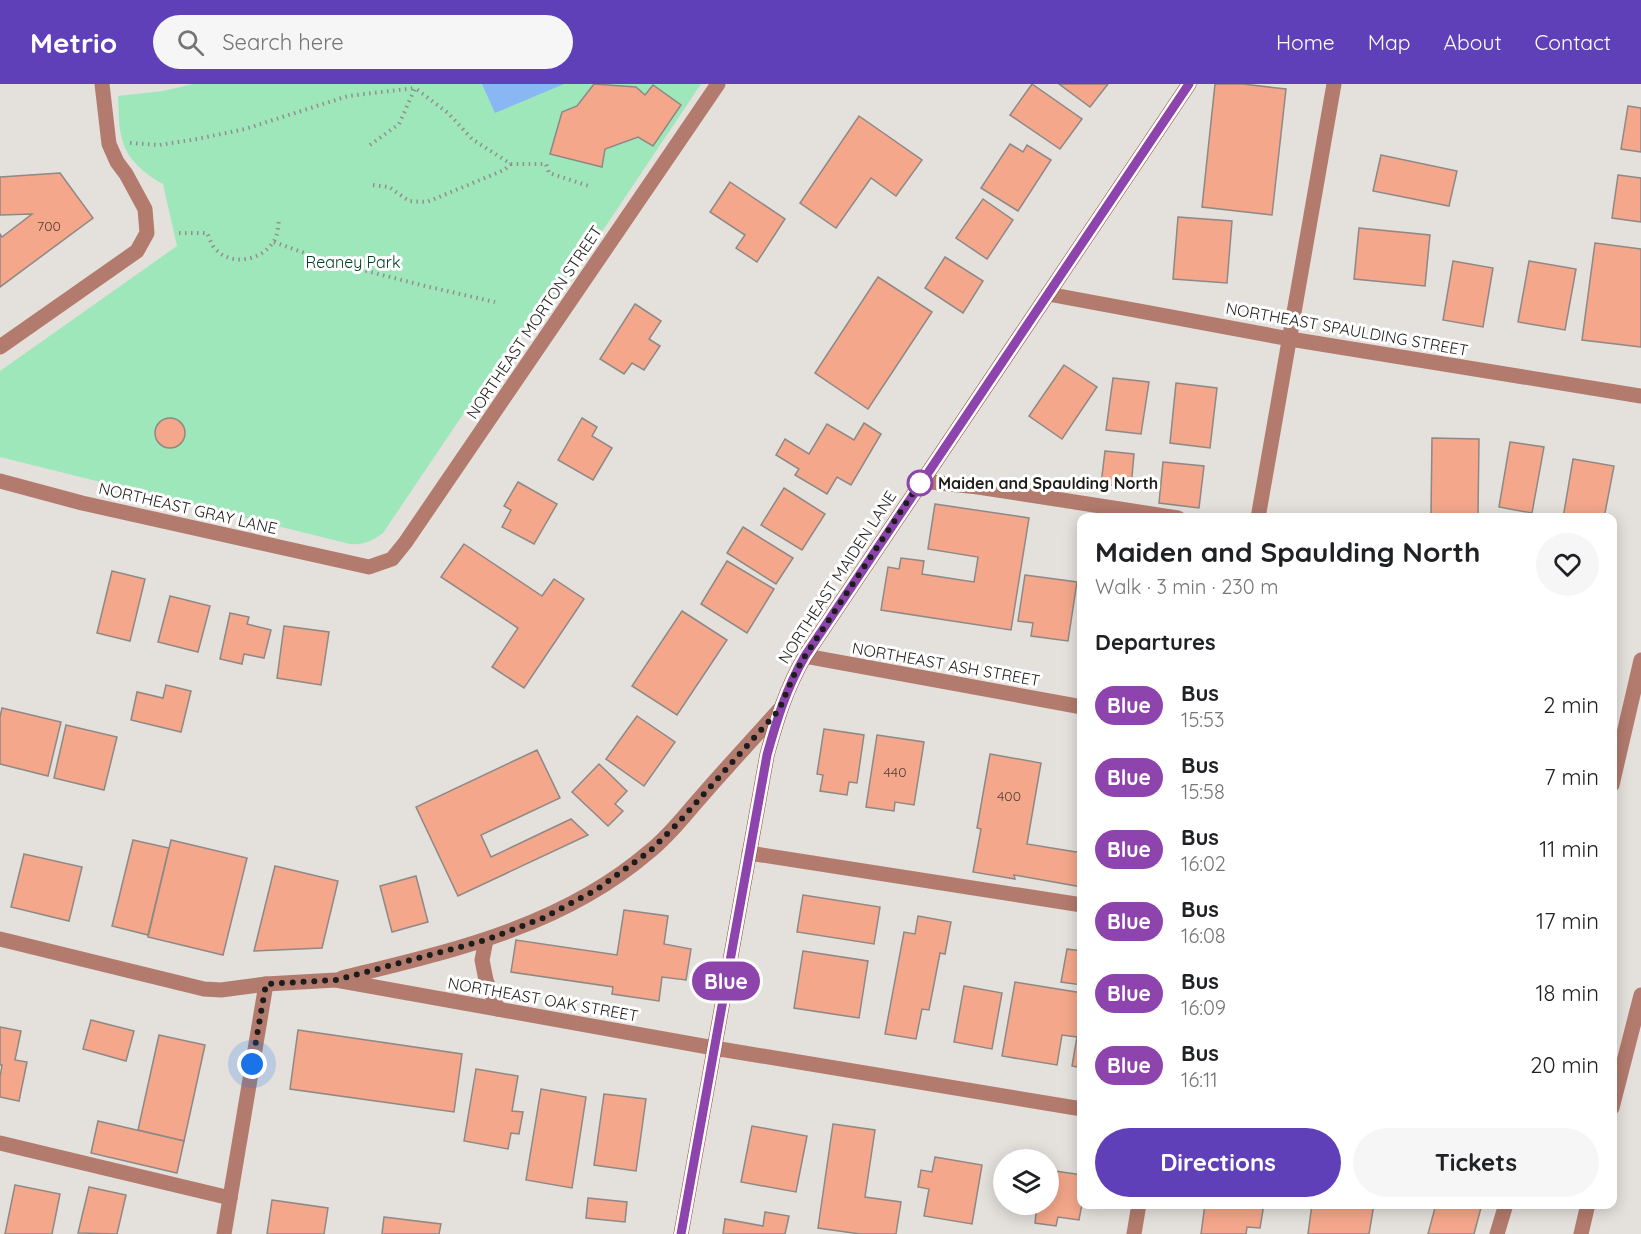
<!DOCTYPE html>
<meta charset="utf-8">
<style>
body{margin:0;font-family:Quicksand,sans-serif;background:#f6f6f6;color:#202124;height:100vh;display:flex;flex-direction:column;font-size:22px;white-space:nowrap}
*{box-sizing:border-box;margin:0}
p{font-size:20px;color:#757577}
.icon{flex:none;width:33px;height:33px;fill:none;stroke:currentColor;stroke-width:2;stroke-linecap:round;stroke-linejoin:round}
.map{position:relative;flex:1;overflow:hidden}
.details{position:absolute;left:1077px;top:429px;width:540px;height:696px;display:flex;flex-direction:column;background:#fff;border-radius:12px;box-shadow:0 3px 15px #0003}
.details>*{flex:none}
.badge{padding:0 12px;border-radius:20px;font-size:21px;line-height:39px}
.buttons{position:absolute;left:993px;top:1065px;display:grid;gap:12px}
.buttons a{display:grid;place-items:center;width:66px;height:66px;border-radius:50%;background:#fff;box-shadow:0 3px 15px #0003;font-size:30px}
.you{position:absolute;width:30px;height:30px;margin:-15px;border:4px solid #fff;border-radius:50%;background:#1a73e8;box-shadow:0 0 0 9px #1a73e833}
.map>.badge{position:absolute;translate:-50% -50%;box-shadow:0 0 0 3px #fff}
h2{padding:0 18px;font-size:22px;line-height:54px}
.round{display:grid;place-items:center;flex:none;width:63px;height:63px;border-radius:32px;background:#f6f6f6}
.headline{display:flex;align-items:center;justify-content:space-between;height:102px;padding:0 18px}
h1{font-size:28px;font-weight:700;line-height:45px}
.button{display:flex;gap:12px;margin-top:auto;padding:12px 18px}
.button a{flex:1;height:69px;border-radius:36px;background:#5f40b8;color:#fff;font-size:24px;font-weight:700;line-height:69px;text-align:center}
.button a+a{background:#f6f6f6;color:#202124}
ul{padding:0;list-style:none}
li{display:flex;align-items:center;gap:18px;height:72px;padding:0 18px}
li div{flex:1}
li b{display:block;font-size:22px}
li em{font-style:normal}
li .badge{min-width:66px;font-weight:700;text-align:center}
header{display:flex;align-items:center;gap:36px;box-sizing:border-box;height:84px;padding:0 30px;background:#5f40b8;color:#fff}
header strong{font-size:28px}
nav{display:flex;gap:33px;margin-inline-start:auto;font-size:21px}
.search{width:420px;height:54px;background:#f6f6f6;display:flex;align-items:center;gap:15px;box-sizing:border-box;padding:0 21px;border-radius:33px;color:#757577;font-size:22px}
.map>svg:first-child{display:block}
.green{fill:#9ee7ba}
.water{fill:#88b7f3}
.building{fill:#f4a78a;stroke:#8e8886;stroke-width:1.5}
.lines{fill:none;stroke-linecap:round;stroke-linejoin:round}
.path{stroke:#928f8c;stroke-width:4;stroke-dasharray:1.5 4.5;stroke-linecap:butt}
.lane{stroke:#b27b6d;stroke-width:15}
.street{stroke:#b27b6d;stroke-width:15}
.secondary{stroke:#954834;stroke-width:15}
.line-casing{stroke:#fff;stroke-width:14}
.line{stroke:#8e44ad;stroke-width:9}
.walk{stroke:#1e1d1b;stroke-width:6;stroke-dasharray:0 10.8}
.stop-dot{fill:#fff;stroke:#8e44ad;stroke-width:3}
.labels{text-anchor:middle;stroke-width:6;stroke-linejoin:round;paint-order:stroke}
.number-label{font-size:14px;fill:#544037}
.park-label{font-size:16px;fill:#004124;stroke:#fff}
.street-label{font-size:16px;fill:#1e1d1b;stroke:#fff}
.stop-label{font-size:16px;font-weight:bold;fill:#1e1d1b;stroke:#fff;text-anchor:start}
</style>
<header>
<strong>Metrio</strong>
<div class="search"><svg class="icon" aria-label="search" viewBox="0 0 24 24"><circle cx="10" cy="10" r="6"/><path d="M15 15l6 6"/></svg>Search here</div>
<nav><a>Home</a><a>Map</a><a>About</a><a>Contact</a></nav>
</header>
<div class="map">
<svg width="1641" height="1150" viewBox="0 0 1641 1150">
<rect width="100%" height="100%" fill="#e4e0dc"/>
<path class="green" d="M193 0H701L583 176 501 274 383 449C372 457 364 461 350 460L0 373V287L177 162 163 100C145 90 127 76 122 55 118 41 119 26 118 12L163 7Z"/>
<path class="water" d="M482 0H564L495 29Z"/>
<g class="building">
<path d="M594 0 636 3 645 11 653 1 681 21 653 62 638 53 605 65 602 83 550 70 562 28 577 22Z"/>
<path d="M1032 0 1082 35 1060 65 1010 31Z"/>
<path d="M1059 0H1108L1090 23Z"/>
<path d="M1215 0H1243L1286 5 1272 131 1202 123Z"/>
<path d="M1628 22 1641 24V68L1621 65Z"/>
<path d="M859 32 922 76 896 112 871 94 836 144 800 119Z"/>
<path d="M1010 60 1023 68 1027 61 1051 76 1018 127 981 104Z"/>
<path d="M1381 71 1457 87 1449 122 1373 107Z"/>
<path d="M60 89 93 134 0 203V150L2 153 32 130 0 131V93Z"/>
<path d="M1618 91 1641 94V138L1612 134Z"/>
<path d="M730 98 785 135 757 178 736 164 745 151 710 128Z"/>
<path d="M983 115 1013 136 987 175 956 154Z"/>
<path d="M1178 133 1232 137 1227 199 1173 195Z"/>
<path d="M1359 144 1430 151 1425 202 1354 195Z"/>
<path d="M1595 159 1641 165V263L1582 256Z"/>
<path d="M945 173 983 197 963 229 925 204Z"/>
<path d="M1453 177 1493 184 1483 243 1443 236Z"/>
<path d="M1529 177 1576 185 1565 246 1518 238Z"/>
<path d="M878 193 932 228 868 325 815 289Z"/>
<path d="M635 220 661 237 649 255 660 262 644 286 632 279 624 290 600 275Z"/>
<path d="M1064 281 1097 303 1062 355 1029 332Z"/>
<path d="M1113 294 1149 298 1141 350 1106 346Z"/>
<path d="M1176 299 1217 304 1210 364 1170 359Z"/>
<circle cx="170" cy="349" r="15"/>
<path d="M582 334 597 343 592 352 612 364 593 396 558 376Z"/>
<path d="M864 339 881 350 851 401 837 393 827 410 795 391 799 385 776 371 785 355 809 370 827 340 854 356Z"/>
<path d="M1432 354 1479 355 1478 430H1431Z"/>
<path d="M1510 358 1544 363 1532 429 1499 423Z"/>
<path d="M1105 367 1134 370 1131 403 1101 400Z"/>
<path d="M1573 375 1614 382 1604 434H1563Z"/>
<path d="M1163 378 1204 382 1199 424 1159 419Z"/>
<path d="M518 398 557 420 534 460 502 443 511 426 504 422Z"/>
<path d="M784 404 825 430 802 466 761 441Z"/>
<path d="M935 420 1029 434 1011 546 881 526 888 483 899 485 901 474 924 477 922 490 974 498 978 473 928 465Z"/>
<path d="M743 443 793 474 776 500 727 469Z"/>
<path d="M464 460 542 512 554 495 584 515 524 604 492 583 518 544 441 493Z"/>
<path d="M727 477 774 505 747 549 701 520Z"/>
<path d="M112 487 145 495 130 557 97 549Z"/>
<path d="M1025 491 1077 498 1068 557 1031 552 1033 539 1018 537Z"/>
<path d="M170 512 210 522 198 568 158 558Z"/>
<path d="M682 527 727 556 677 631 632 602Z"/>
<path d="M230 529 249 533 247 540 271 546 264 574 244 570 242 580 220 575Z"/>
<path d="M284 542 329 548 321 601 277 594Z"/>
<path d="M166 601 191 607 181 648 131 636 137 608 163 614Z"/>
<path d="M2 624 61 638 48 692 0 680V633Z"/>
<path d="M637 632 675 658 644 702 606 675Z"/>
<path d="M66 641 117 653 104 706 54 694Z"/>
<path d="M824 645 864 651 857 699 849 698 847 711 820 707 823 691 817 690Z"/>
<path d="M877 651 924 658 914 721 895 718 894 727 866 723Z"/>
<path d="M537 666 560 714 481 751 491 773 571 735 588 751 458 812 416 723Z"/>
<path d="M990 670 1041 679 1027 760 1082 769V803L1014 791 1015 795 973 788 981 745 977 744Z"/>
<path d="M599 680 627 707 615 720 623 727 608 742 572 708Z"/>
<path d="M133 756 169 764 148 851 112 842Z"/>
<path d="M171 756 247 774 223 871 148 853Z"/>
<path d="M24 770 82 783 69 837 11 823Z"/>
<path d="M275 782 338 797 322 864 254 867Z"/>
<path d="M416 792 428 838 392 848 380 802Z"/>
<path d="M803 811 880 823 874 860 797 848Z"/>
<path d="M624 826 668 832 664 860 691 865 686 896 662 893 659 917 612 910 613 903 511 888 516 856 617 871Z"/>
<path d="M918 832 951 838 945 870 940 869 929 926 922 925 916 955 885 950 904 848 915 850Z"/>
<path d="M1067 865 1082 867V901L1061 898Z"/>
<path d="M803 867 868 877 859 934 794 924Z"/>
<path d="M1015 898 1082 909V984L1072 982 1077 953 1062 951 1057 981 1002 972Z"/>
<path d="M964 902 1002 909 992 965 954 958Z"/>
<path d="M91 936 134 947 126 977 83 965Z"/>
<path d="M0 943 21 947 15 976 27 978 19 1017 0 1013V993L2 981H0Z"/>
<path d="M298 946 462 970 454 1028 290 1005Z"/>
<path d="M159 951 205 961 184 1057 138 1046Z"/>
<path d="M476 985 518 992 512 1027 523 1028 519 1050 511 1049 508 1065 464 1057Z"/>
<path d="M541 1005 586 1013 572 1104 526 1096Z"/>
<path d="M604 1010 646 1015 636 1087 594 1081Z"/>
<path d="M98 1037 184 1057 177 1089 91 1069Z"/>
<path d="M833 1040 875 1046 865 1113 901 1118 896 1150H860L818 1144Z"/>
<path d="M752 1042 807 1052 796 1108 741 1098Z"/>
<path d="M935 1073 982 1081 972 1140 924 1132 929 1105 918 1103 921 1086 932 1088Z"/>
<path d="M1048 1086 1082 1091V1120L1079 1136 1058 1133 1056 1142 1035 1139 1036 1129 1016 1127 1017 1120H1048Z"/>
<path d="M15 1101 60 1110 52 1150H5Z"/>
<path d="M89 1103 126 1111 117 1150 78 1149Z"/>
<path d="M588 1114 627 1118 625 1138 586 1134Z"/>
<path d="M272 1116 328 1124 324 1150H267Z"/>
<path d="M1205 1120H1264L1260 1144 1247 1143 1246 1150H1201Z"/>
<path d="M1312 1120H1374L1369 1150H1308Z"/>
<path d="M1436 1120H1482L1474 1150H1428Z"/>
<path d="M765 1128 789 1132 785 1150H723L725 1135 763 1142Z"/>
<path d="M384 1133 441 1140 439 1150H382Z"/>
</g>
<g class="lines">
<g class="path">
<path d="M130 59 159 61 197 55 245 45 348 12 415 4"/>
<path d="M370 61 399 40 415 4 448 29 472 55 511 80H546L549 89 589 102"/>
<path d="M373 101 389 103 409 117 427 118 504 86 511 80"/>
<path d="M179 149H207C209 153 211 159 213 162 228 183 261 178 274 157 278 151 278 142 279 135"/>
<path d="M274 158 324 176 421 201 495 218"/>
</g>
<g class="lane">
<path d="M921 397 978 403 1178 434"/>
<path d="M749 769 1082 821"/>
<path d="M0 1059 230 1114"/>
</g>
<g class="street">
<path d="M1048 210 1290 255 1641 312"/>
<path d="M0 263 137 167 147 149 145 125 126 90 117 78 109 60 102 0"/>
<path d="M0 397 82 419 369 483 392 475 405 459 718 0"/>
<path d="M1258 434 1334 0"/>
<path d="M805 572 1082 623"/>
<path d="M1612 701 1641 576"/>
<path d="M0 855 204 905 221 906 266 900 336 896 714 964 1082 1025"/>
<path d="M486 856 482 876 486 896 498 925"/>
<path d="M342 894C451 867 562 843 650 767 669 752 684 732 700 714 726 684 753 655 779 626"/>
<path d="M1612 1024 1641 911"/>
<path d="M224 1150 266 900"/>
<path d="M1134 1150 1139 1120"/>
<path d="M1497 1150 1506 1120"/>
<path d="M1581 1150 1588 1120"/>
</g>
<path class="secondary" d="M681 1150 767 671C777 635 786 605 805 572L1189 0"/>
</g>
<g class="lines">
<defs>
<path id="line" d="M681 1150 767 671C777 635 786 605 805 572L1189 0"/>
</defs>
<use href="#line" class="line-casing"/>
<use href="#line" class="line"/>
<path class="walk" d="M252 980 266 900 336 896 486 856 543 834 596 806 650 767 678 739 779 626 794 591 805 572 921 397 920 399"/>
</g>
<circle class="stop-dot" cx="920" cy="399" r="12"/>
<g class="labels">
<g class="number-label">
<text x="49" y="147">700</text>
<text x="895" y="693">440</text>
<text x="1009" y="717">400</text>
</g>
<g class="park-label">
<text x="353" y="184">Reaney Park</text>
</g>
<g class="street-label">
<text transform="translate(534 238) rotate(-56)" y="6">NORTHEAST MORTON STREET</text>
<text transform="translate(1347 245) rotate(10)" y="6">NORTHEAST SPAULDING STREET</text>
<text transform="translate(188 424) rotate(13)" y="6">NORTHEAST GRAY LANE</text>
<text transform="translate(837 493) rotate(-57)" y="6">NORTHEAST MAIDEN LANE</text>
<text transform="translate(946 580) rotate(10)" y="6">NORTHEAST ASH STREET</text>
<text transform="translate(543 915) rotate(10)" y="6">NORTHEAST OAK STREET</text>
</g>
<g class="stop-label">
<text x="938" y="405">Maiden and Spaulding North</text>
</g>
</g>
</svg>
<div class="buttons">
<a><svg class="icon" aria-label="layers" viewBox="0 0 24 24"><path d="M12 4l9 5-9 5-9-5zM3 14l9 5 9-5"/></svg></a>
</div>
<div class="you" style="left:252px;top:980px"></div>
<b class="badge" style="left:726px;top:897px;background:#8e44ad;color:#fff">Blue</b>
<section class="details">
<div class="headline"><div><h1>Maiden and Spaulding North</h1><p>Walk · 3 min · 230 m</p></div><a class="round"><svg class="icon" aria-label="heart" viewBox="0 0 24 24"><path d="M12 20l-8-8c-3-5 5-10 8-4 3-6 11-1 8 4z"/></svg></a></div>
<h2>Departures</h2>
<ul>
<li><span class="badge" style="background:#8e44ad;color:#fff">Blue</span><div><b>Bus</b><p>15:53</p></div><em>2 min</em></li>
<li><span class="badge" style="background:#8e44ad;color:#fff">Blue</span><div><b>Bus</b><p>15:58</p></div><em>7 min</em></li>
<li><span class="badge" style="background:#8e44ad;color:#fff">Blue</span><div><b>Bus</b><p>16:02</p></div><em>11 min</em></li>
<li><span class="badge" style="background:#8e44ad;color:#fff">Blue</span><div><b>Bus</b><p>16:08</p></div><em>17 min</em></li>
<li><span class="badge" style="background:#8e44ad;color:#fff">Blue</span><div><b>Bus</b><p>16:09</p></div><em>18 min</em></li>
<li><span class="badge" style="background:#8e44ad;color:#fff">Blue</span><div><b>Bus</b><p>16:11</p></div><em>20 min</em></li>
</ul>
<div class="button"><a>Directions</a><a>Tickets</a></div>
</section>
</div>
